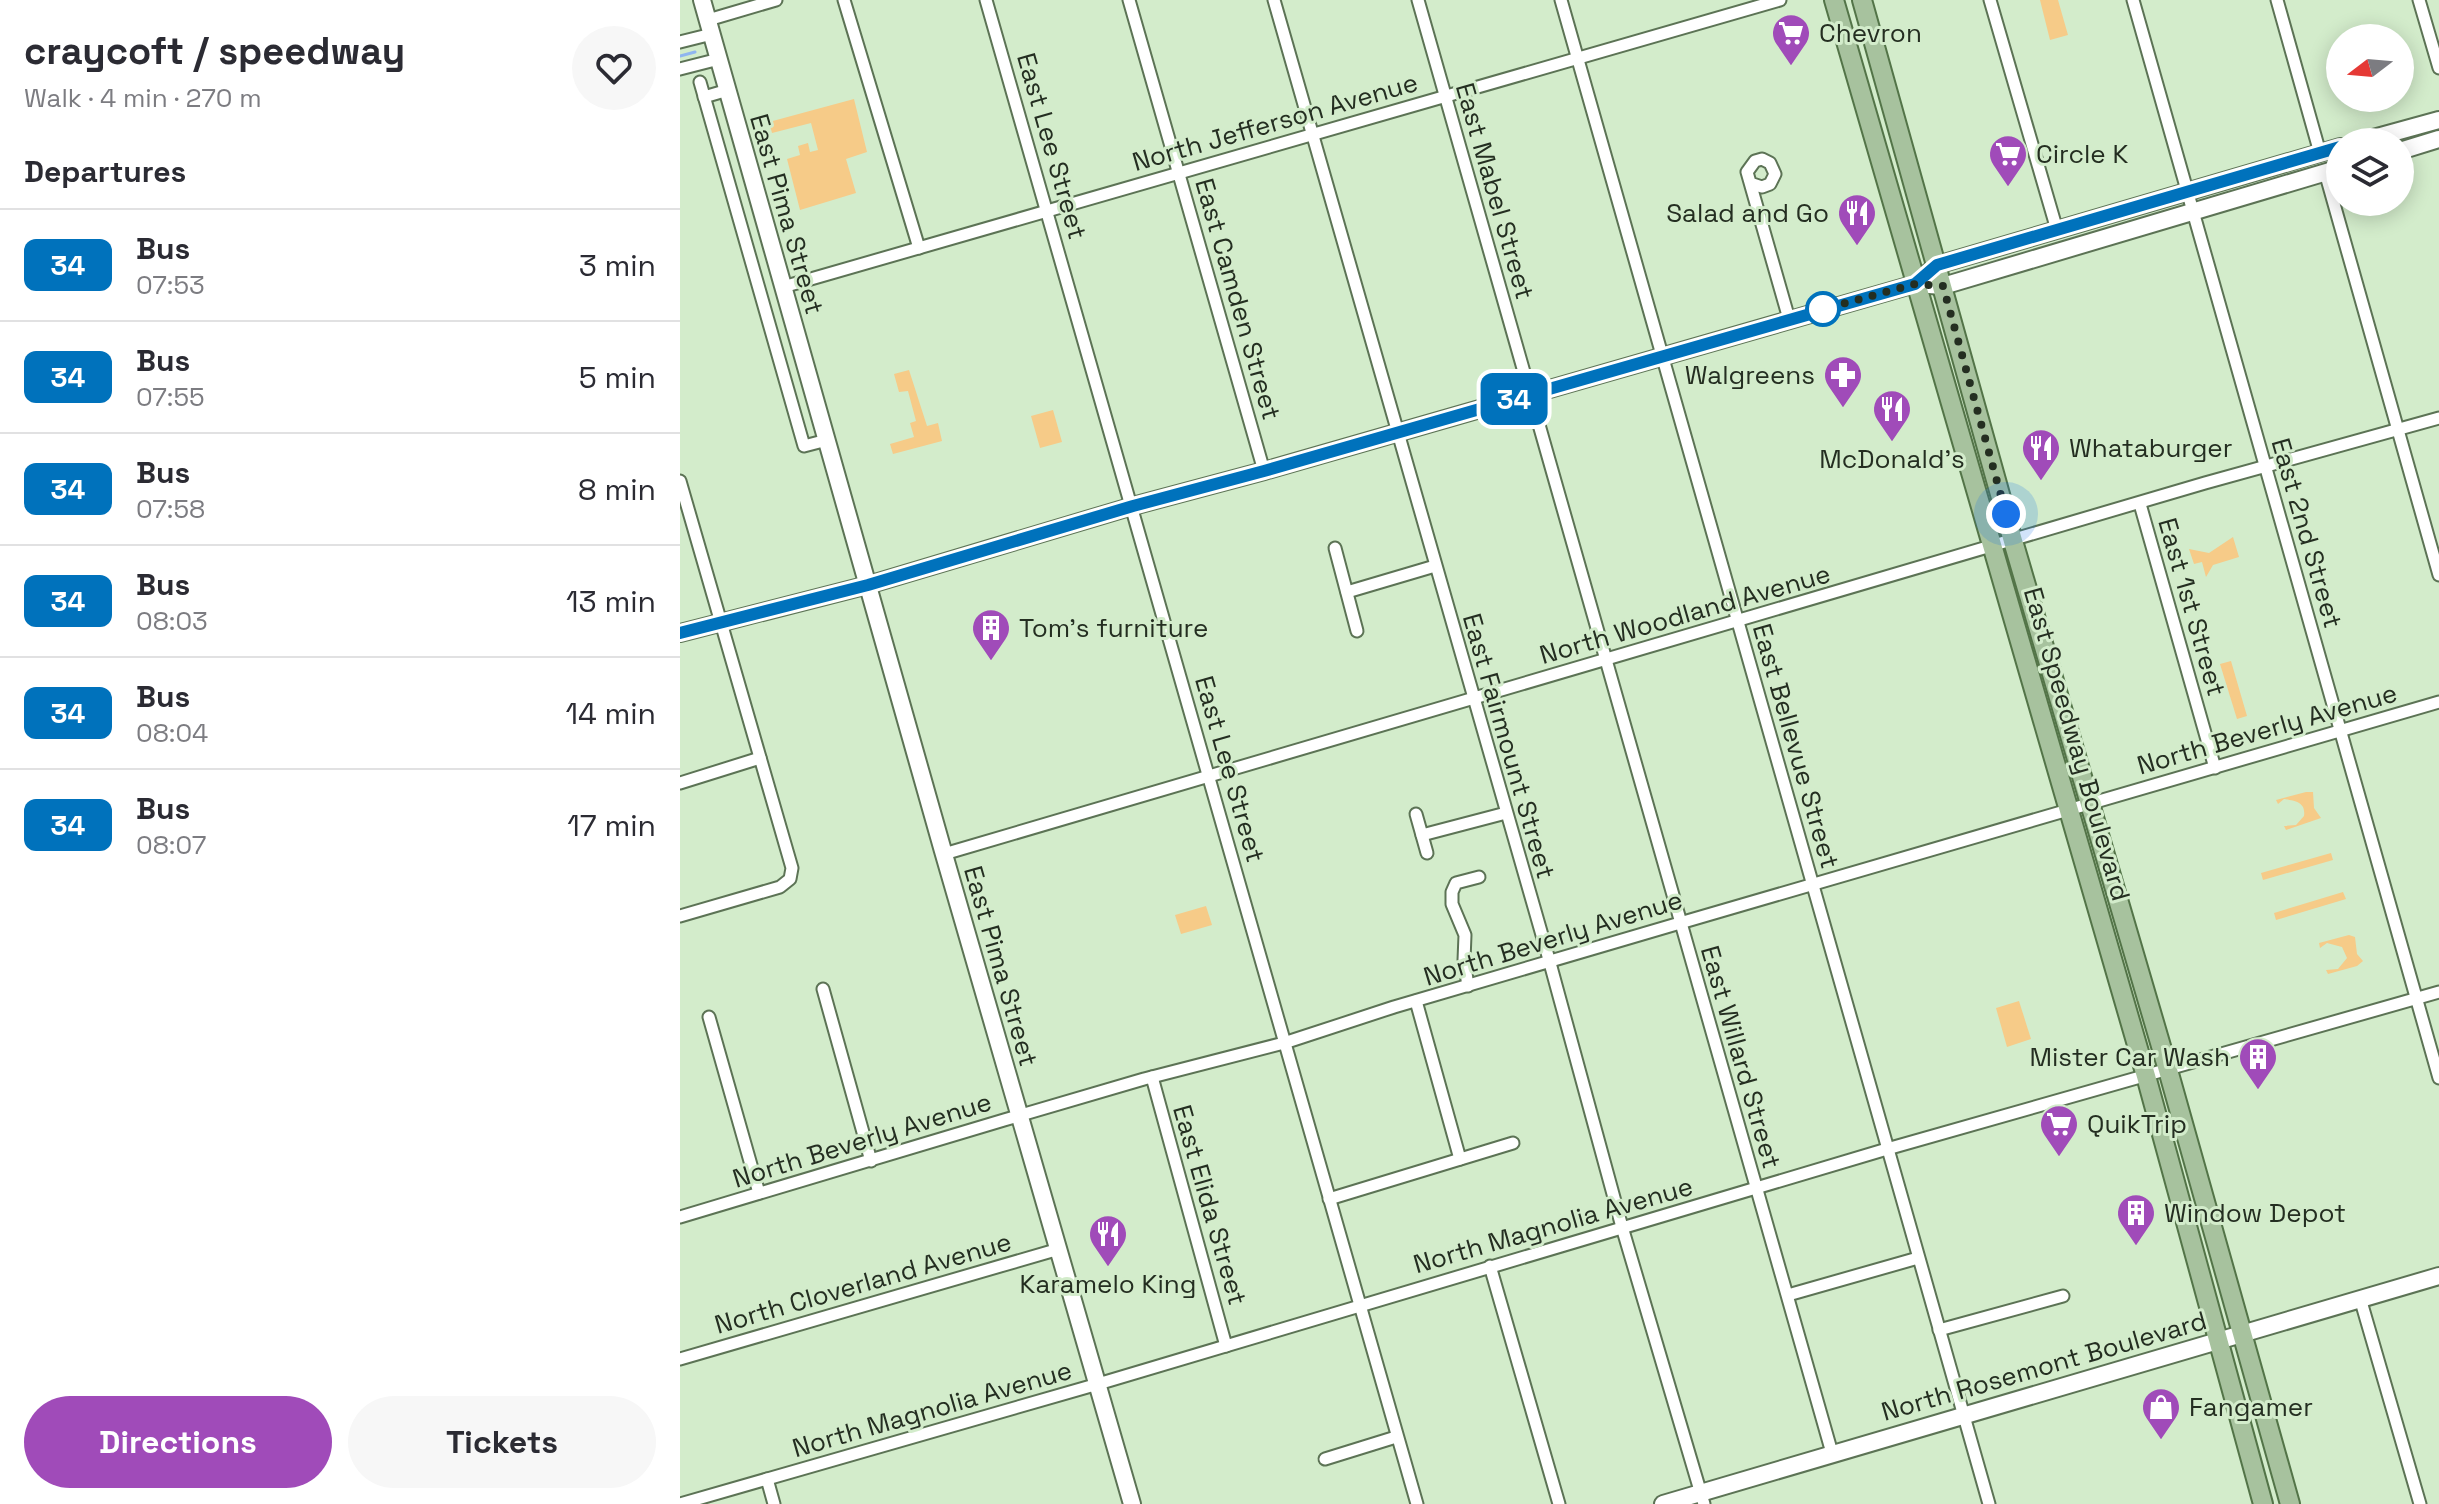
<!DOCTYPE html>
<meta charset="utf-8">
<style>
body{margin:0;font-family:"Space Grotesk",sans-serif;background:#f7f7f7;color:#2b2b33;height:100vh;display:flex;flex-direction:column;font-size:30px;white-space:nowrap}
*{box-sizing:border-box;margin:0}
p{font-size:26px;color:#7c7c81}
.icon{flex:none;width:44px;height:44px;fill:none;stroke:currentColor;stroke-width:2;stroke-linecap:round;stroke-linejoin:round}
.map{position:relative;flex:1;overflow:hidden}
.drawer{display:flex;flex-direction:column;background:#fff;width:680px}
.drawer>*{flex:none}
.badge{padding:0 16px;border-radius:12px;font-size:28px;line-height:52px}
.needle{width:52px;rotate:254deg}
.fabs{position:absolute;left:1646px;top:24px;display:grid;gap:16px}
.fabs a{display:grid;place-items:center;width:88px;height:88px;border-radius:50%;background:#fff;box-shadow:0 4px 20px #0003;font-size:40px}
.you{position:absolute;width:40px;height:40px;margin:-20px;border:6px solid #fff;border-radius:50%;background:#1a73e8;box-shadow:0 0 0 12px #1a73e833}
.map>.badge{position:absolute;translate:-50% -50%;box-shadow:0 0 0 4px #fff}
h2{padding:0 24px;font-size:30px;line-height:72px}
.round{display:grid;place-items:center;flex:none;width:84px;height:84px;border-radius:42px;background:#f7f7f7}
.headline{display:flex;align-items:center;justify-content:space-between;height:136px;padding:0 24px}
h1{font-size:38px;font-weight:800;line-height:60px}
.cta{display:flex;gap:16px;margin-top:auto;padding:16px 24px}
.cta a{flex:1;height:92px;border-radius:48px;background:#a04bb9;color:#fff;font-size:32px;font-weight:800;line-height:92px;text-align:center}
.cta a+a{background:#f7f7f7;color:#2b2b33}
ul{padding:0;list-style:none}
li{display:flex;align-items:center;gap:24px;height:112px;padding:0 24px;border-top:2px solid #e1e1e2}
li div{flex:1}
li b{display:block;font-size:30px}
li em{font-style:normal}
li .badge{min-width:88px;font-weight:700;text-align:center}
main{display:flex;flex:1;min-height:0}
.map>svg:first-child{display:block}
.green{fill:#f6cb88}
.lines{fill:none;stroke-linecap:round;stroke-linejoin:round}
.stream{stroke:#8fb5ef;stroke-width:3}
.street-casing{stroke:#5c7355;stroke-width:15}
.secondary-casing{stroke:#5c7355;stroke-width:20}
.primary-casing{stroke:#537448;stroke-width:22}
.street{stroke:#fff;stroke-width:11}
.secondary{stroke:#fff;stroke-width:16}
.primary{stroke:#a7c29e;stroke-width:18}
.line-casing{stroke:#fff;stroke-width:18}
.line{stroke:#0072bc;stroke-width:12}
.walk{stroke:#242e21;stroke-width:8;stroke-dasharray:0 14.4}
.stop-dot{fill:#fff;stroke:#0072bc;stroke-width:4}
.labels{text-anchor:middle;stroke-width:6;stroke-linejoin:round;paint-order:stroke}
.poi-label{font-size:26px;fill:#242e21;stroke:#d3eccb;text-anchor:start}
.street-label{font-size:26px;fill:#242e21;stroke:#d3eccb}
</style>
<main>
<section class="drawer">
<div class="headline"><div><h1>craycoft / speedway</h1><p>Walk · 4 min · 270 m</p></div><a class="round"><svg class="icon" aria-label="heart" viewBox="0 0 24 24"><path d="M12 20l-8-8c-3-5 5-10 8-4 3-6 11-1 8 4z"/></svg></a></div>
<h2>Departures</h2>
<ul>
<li><span class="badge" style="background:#0072bc;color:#fff">34</span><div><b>Bus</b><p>07:53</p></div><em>3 min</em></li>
<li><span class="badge" style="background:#0072bc;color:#fff">34</span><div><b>Bus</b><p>07:55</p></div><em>5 min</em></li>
<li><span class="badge" style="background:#0072bc;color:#fff">34</span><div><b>Bus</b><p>07:58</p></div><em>8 min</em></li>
<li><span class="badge" style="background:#0072bc;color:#fff">34</span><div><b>Bus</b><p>08:03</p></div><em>13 min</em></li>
<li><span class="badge" style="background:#0072bc;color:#fff">34</span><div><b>Bus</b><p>08:04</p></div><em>14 min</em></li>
<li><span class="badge" style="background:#0072bc;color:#fff">34</span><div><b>Bus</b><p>08:07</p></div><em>17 min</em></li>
</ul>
<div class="cta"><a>Directions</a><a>Tickets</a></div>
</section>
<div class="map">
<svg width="1759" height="1504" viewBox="0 0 1759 1504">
<rect width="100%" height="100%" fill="#d3eccb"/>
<g class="green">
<path d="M1360 0H1378L1388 35 1370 40Z"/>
<path d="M174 99 187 152 166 159 176 193 120 210 107 159 120 155 118 146 128 143 130 152 138 150 131 123 92 133 89 122Z"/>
<path d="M229 370 247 426 258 423 262 441 213 454 210 444 234 437 230 423 236 421 228 391 219 392 214 374Z"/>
<path d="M373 410 382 442 360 448 351 416Z"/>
<path d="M1553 537 1559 557 1533 565 1526 577 1522 562 1514 564 1509 549 1529 553Z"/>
<path d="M1551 661 1567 716 1557 719 1540 664Z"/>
<path d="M1626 792H1633L1634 808 1641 818 1606 830 1604 826 1616 825 1624 816C1626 802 1615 801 1604 799L1598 804 1596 800Z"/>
<path d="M1651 853 1653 860 1583 880 1581 873Z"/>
<path d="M1663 892 1666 899 1596 920 1594 913Z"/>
<path d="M526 906 532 925 501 934 495 915Z"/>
<path d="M1669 935 1675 937 1677 954 1683 961 1677 966 1648 974 1646 970 1658 969 1667 958 1662 947 1647 943 1640 948 1639 943Z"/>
<path d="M1339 1001 1351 1039 1327 1047 1316 1008Z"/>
</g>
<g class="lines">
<path class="stream" d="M0 56 15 52"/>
<defs>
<g id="street">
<path d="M164 0 239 248"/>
<path d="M306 0 737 1504"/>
<path d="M449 0 584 471"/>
<path d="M594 0 870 963 942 1227 1024 1504"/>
<path d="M738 0 1152 1453"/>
<path d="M881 0 1309 1504"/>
<path d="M1310 0 1377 230"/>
<path d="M1453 0 1759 1078"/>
<path d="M1597 0 1640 153"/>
<path d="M1739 0 1759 68"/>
<path d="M28 20 96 0"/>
<path d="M0 42 32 34"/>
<path d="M0 69 39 59"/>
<path d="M20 82 124 446 147 440"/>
<path d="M24 97 48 90"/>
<path d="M1645 172 1759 575"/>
<path d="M1073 184 1082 187 1090 184 1095 174 1090 163 1082 159 1075 161 1067 172 1109 319"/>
<path d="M103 287 1100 0"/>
<path d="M0 481 112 868 110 879 100 887 0 916"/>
<path d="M1460 504 1535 768"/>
<path d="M655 548 677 631"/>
<path d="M667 592 755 566"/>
<path d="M0 783 80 758"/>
<path d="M736 814 747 853"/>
<path d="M742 835 826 813"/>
<path d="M264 854 1525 483 1759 418"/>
<path d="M788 986 784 960 785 935 772 904V892L776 883 799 877"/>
<path d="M143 989 191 1161"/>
<path d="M736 1001 780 1159"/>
<path d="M29 1017 79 1193"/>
<path d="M472 1077 546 1346"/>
<path d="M649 1199 833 1143"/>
<path d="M0 1217 324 1120 464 1079 604 1043 714 1007 1000 923 1759 702"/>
<path d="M810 1266 879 1504"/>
<path d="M1108 1295 1238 1258"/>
<path d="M1680 1298 1740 1504"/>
<path d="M1259 1330 1383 1296"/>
<path d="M0 1359 379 1249"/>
<path d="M645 1459 716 1437"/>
<path d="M87 1479 94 1504"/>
<path d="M0 1504 418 1384 1207 1149 1759 992"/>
</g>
<g id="secondary">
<path d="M22 0 263 851 452 1504"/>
<path d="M1679 142 1759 120"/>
<path d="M1720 151 1759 139"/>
<path d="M1235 284 1257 265 1660 147"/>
<path d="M0 633 188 585 453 506 584 471 1235 284 1263 286 1660 168"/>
<path d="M983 1504 1759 1276"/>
</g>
<g id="primary">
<path d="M1154 0 1466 1076 1583 1504"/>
<path d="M1182 0 1333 541 1488 1070 1610 1504"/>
</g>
</defs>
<use href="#street" class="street-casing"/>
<use href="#secondary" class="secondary-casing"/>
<use href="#primary" class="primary-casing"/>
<use href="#street" class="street"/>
<use href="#secondary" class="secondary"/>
<use href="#primary" class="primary"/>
</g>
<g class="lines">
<defs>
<path id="line" d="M0 633 188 585 453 506 584 471 1235 284 1257 265 1660 147"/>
</defs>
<use href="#line" class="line-casing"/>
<use href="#line" class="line"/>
<path class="walk" d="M1143 309 1140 310 1235 284 1263 286 1326 514"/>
</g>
<defs>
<symbol id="supermarket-pin" viewBox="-11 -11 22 30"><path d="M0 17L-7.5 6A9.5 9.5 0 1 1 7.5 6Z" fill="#a04bb9" stroke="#d3eccb"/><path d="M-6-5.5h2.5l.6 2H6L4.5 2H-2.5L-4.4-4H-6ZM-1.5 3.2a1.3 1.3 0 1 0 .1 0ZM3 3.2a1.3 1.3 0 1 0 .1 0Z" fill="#fff"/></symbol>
<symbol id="restaurant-pin" viewBox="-11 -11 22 30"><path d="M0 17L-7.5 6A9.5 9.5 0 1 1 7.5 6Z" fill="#a04bb9" stroke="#d3eccb"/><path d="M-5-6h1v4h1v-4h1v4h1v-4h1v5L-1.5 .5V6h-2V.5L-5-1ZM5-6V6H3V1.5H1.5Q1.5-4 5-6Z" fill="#fff"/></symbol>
<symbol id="pharmacy-pin" viewBox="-11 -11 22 30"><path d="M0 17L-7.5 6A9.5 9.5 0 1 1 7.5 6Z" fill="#a04bb9" stroke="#d3eccb"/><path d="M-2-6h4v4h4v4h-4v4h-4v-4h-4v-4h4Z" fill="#fff"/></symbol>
<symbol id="building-pin" viewBox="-11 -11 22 30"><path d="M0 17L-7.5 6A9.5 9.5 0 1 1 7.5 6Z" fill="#a04bb9" stroke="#d3eccb"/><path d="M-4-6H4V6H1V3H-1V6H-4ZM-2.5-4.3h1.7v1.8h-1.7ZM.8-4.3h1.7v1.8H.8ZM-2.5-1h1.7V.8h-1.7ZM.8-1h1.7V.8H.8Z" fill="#fff"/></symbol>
<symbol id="shop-pin" viewBox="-11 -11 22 30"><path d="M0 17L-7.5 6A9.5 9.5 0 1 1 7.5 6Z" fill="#a04bb9" stroke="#d3eccb"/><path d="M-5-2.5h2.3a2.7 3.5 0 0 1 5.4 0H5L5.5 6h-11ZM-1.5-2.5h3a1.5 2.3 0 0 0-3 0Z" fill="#fff"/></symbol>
</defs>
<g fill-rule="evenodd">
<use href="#supermarket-pin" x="1089" y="11" width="44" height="60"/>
<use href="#supermarket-pin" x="1306" y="132" width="44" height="60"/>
<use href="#restaurant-pin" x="1155" y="191" width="44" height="60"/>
<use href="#pharmacy-pin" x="1141" y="353" width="44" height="60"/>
<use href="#restaurant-pin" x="1190" y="387" width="44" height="60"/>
<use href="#restaurant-pin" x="1339" y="426" width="44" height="60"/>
<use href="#building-pin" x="289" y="606" width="44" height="60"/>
<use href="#building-pin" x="1556" y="1035" width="44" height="60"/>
<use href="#supermarket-pin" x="1357" y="1102" width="44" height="60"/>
<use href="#building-pin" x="1434" y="1191" width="44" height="60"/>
<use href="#restaurant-pin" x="406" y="1212" width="44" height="60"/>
<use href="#shop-pin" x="1459" y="1385" width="44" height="60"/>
</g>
<circle class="stop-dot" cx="1143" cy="309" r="16"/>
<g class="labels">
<g class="poi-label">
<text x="1139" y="42">Chevron</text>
<text x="1356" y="163">Circle K</text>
<text x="1149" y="222" text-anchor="end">Salad and Go</text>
<text x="1135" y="384" text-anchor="end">Walgreens</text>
<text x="1389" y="457">Whataburger</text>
<text x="1212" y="468" text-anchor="middle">McDonald's</text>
<text x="339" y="637">Tom's furniture</text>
<text x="1550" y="1066" text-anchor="end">Mister Car Wash</text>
<text x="1407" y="1133">QuikTrip</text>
<text x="1484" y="1222">Window Depot</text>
<text x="428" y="1293" text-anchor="middle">Karamelo King</text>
<text x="1509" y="1416">Fangamer</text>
</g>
<g class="street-label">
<text transform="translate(595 122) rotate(-16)" y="9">North Jefferson Avenue</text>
<text transform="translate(372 146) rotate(74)" y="9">East Lee Street</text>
<text transform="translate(815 191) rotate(74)" y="9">East Mabel Street</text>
<text transform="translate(107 214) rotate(74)" y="9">East Pima Street</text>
<text transform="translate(558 299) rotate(74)" y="9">East Camden Street</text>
<text transform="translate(1627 533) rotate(74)" y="9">East 2nd Street</text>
<text transform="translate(1512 607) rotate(74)" y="9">East 1st Street</text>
<text transform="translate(1005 614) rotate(-16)" y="9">North Woodland Avenue</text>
<text transform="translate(1587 729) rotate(-16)" y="9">North Beverly Avenue</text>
<text transform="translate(1397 744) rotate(74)" y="9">East Speedway Boulevard</text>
<text transform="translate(829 746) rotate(74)" y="9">East Fairmount Street</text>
<text transform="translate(1116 746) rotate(74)" y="9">East Bellevue Street</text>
<text transform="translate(550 769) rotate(74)" y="9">East Lee Street</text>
<text transform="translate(873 938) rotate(-17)" y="9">North Beverly Avenue</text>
<text transform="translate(321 966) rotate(74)" y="9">East Pima Street</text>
<text transform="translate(1061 1057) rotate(74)" y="9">East Willard Street</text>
<text transform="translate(182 1140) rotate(-17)" y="9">North Beverly Avenue</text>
<text transform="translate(530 1205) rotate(74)" y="9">East Elida Street</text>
<text transform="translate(873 1225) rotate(-16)" y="9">North Magnolia Avenue</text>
<text transform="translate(183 1283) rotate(-16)" y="9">North Cloverland Avenue</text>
<text transform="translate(1364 1366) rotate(-16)" y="9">North Rosemont Boulevard</text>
<text transform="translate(252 1409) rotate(-16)" y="9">North Magnolia Avenue</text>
</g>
</g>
</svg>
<div class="fabs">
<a><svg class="needle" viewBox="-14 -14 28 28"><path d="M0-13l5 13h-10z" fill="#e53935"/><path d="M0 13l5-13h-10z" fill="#7c7c81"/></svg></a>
<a><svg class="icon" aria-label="layers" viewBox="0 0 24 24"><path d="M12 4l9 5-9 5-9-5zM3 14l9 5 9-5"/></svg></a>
</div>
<div class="you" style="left:1326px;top:514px"></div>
<b class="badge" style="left:834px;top:399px;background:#0072bc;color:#fff">34</b>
</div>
</main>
